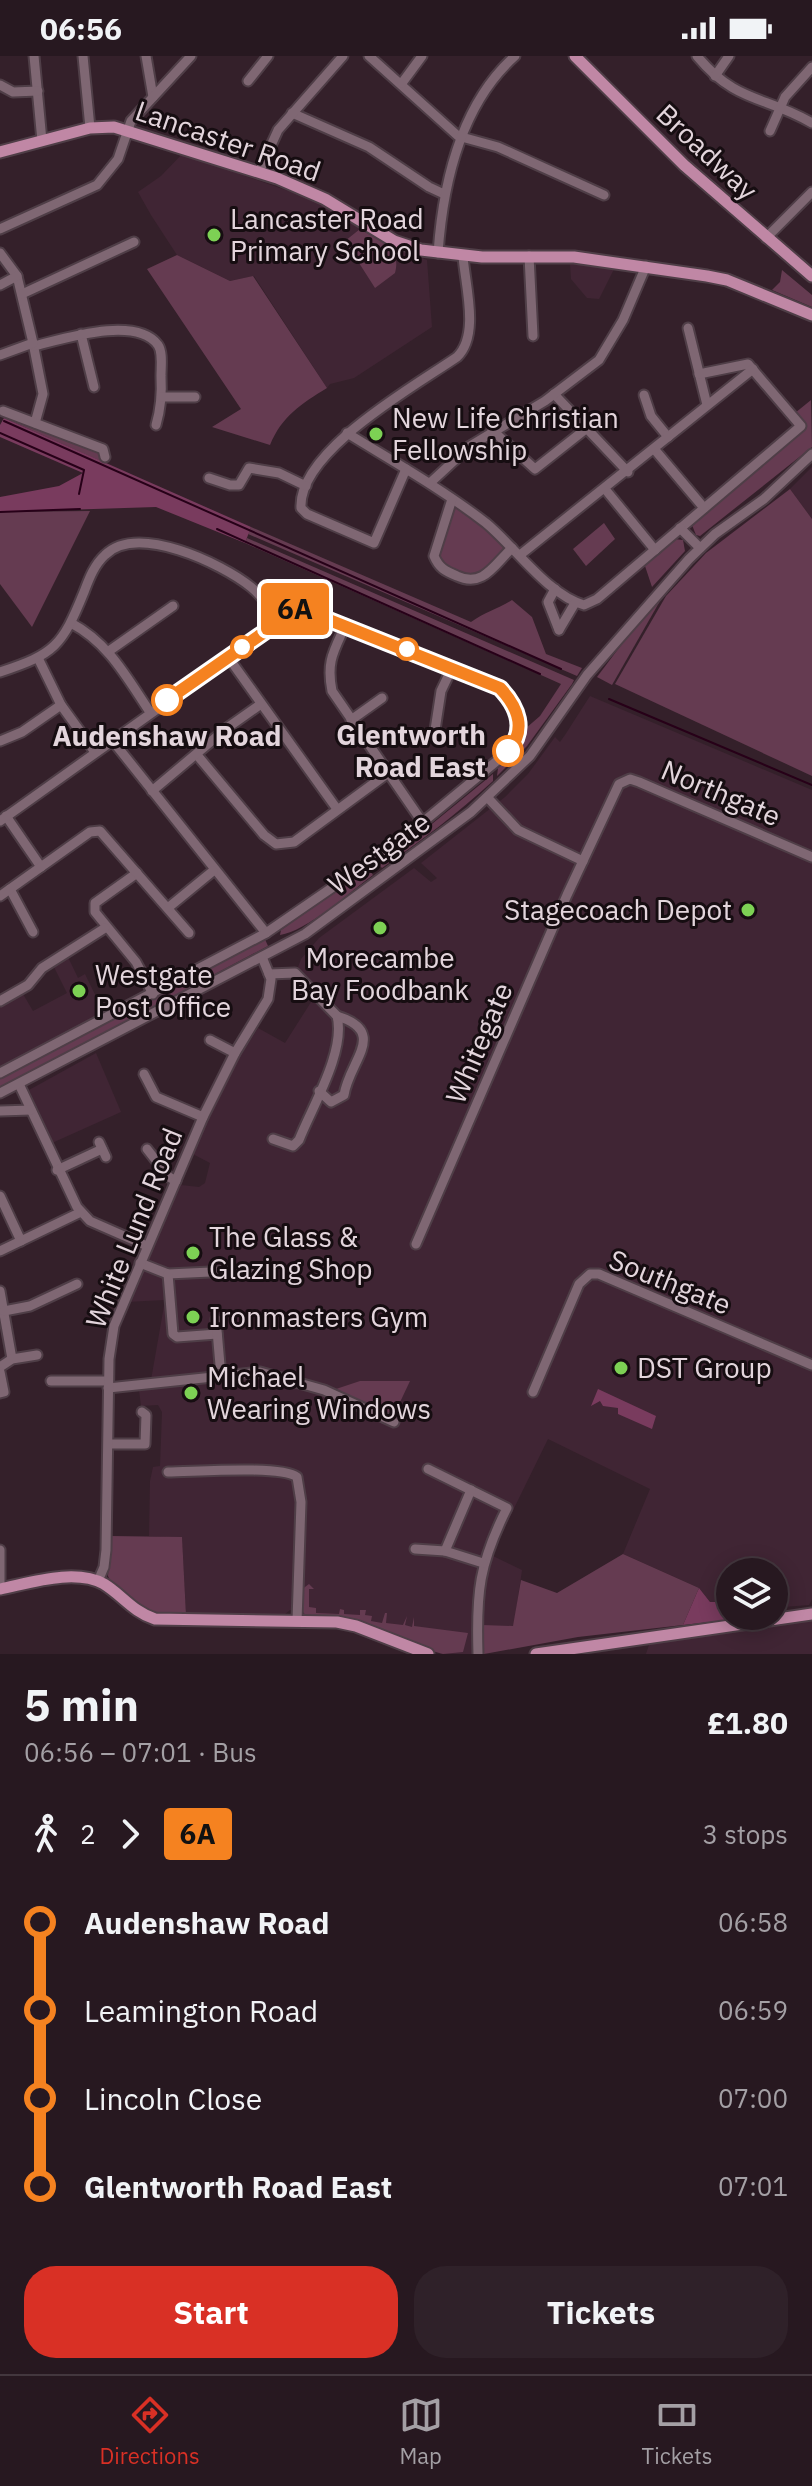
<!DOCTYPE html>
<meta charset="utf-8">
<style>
body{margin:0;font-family:"IBM Plex Sans",sans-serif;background:#2f2129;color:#f1f3f6;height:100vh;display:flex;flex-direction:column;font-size:30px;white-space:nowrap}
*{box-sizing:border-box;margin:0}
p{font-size:26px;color:#a4a0a5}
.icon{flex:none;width:44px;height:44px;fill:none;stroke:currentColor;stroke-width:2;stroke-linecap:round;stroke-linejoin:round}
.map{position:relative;height:1598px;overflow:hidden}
.panel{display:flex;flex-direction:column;background:#271820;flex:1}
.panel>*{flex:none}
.badge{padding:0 16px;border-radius:6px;font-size:28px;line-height:52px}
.tools{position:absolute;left:716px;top:1502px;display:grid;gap:16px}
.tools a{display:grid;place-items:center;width:72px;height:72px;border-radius:50%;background:#271820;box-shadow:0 4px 20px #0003,0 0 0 2px #43373e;font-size:40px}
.map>.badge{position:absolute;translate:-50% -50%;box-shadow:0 0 0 4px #fff}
.legs{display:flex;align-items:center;gap:12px;height:88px;padding:0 24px;font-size:26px}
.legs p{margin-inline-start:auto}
.summary{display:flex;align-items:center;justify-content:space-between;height:136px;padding:0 24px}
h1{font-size:44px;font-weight:800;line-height:60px}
.button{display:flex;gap:16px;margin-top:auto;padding:16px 24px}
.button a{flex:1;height:92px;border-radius:32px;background:#d93025;color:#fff;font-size:32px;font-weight:800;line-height:92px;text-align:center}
.button a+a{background:#2f2129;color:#f1f3f6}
ul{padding:0 24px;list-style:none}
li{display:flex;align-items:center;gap:28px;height:88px;font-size:30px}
li i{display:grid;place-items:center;width:12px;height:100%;margin:0 10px;background:currentColor}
li i::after{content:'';width:20px;height:20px;margin:-10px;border:6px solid;border-radius:50%;background:#271820}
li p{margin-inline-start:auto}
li:first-child i{background:linear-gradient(#0000 50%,currentColor 0)}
li:last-child i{background:linear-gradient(currentColor 50%,#0000 0)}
.status{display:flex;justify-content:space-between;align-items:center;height:56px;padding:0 40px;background:#271820;direction:ltr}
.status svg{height:22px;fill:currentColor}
.dock{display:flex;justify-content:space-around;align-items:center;height:112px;border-top:2px solid #43373e;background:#271820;font-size:22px;color:#a4a0a5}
.dock a{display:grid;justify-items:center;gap:4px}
.dock .on{color:#d93025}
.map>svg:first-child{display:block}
.built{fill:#402534}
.green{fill:#653b51}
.forest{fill:#793b5e}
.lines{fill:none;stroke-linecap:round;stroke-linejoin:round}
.stream{stroke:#270018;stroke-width:2}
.minor-casing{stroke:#4f3e47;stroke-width:13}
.major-casing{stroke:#4f3e47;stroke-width:15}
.minor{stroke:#7f6773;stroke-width:9}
.major{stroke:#c087a5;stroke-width:11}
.line-1-casing{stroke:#fff;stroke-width:18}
.line-1{stroke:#f58220;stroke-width:12}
.poi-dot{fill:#7dd154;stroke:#160d11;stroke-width:3}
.stop-1-dot{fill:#fff;stroke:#f58220;stroke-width:4}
.labels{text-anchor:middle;stroke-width:6;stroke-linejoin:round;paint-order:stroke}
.street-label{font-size:28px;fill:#e3d5dc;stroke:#160d11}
.poi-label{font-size:28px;fill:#e3d5dc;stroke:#160d11;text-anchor:start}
.stop-label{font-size:28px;font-weight:bold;fill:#e3d5dc;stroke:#160d11;text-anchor:end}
</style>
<div class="status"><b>06:56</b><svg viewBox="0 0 49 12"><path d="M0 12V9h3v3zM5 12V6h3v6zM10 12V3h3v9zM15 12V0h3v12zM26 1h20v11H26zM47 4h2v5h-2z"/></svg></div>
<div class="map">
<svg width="812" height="1598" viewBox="0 0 812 1598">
<rect width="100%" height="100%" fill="#34202a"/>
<g class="built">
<path d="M185 95 237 117 323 147 403 195 427 204 432 271 354 322 330 328 327 332 254 220 230 225 177 199 151 159 138 136 161 120Z"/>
<path d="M570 207 615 211 599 243 587 242 571 223Z"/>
<path d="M812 411V463L790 433Z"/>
<path d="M590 640 812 734V1543L809 1549 784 1551V1545H774V1516H730V1546H710L699 1532 623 1498 650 1433 548 1383 491 1499 522 1514 514 1570 482 1575 484 1598H442L290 1554 284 1559H186L182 1482 149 1480 150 1425 153 1411 160 1410 162 1356 158 1349 141 1350 139 1334 116 1336 115 1326 151 1324 165 1244 126 1246 181 1129 199 1131 205 1127 210 1107 189 1096 218 1035 258 972 285 987 313 943 294 922 301 903 319 882 414 812 431 826 437 822 421 807 505 741 528 718 555 681 560 686 565 679Z"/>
<path d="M68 901 78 922 85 918 104 957 0 1011V950L23 938 33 955 67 937 53 909Z"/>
<path d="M96 997 121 1056 52 1087 29 1034Z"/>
<path d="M812 1563V1598H646L650 1586Z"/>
</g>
<g class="green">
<path d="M360 173C379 185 402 191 395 217L375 232 345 185Z"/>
<path d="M177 199 230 225 253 220 327 332C301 348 282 360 270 389L212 371 241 353 147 213Z"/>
<path d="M782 214 812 239V251L772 234 780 226Z"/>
<path d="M811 344 812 391 700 480 696 479 692 469 806 371 795 357Z"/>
<path d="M6 361 98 396 103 406 4 362Z"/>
<path d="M790 433 812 463V720L615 628 666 540 706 497Z"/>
<path d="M454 450 484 471 506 493 476 521 440 507 439 501Z"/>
<path d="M90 455 32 571 0 528V456Z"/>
<path d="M604 467 615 483 586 510 573 493Z"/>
<path d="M251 471 471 566C485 556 498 553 512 544L532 561 546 598 582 612 577 620 248 478Z"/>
<path d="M247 482 574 624 572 628 527 690 497 720 498 712 518 694 525 673 540 660 561 628 245 487Z"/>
<path d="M674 483 683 484 685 495 652 531 644 507Z"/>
<path d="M660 545 612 629 597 621 649 552Z"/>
<path d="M493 718V725C458 757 421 785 382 812L380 810V804L427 772Z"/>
<path d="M365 815H370L373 819C350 836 307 875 280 879L281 874Z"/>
<path d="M264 881 268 890 0 1032V1021Z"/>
<path d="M360 1325H410L393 1361 333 1334Z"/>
<path d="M110 1480 182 1481 186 1559 146 1555 111 1526 108 1520Z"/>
<path d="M623 1498 699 1532 683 1569 578 1581 484 1598 482 1569 513 1570 521 1524 557 1537Z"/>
<path d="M309 1528 314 1533H309V1551L316 1552V1557L339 1558 340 1553 344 1554V1558L360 1559V1554H366L365 1559 372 1560 371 1565 382 1567 385 1557H387L386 1567 403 1569 407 1560 405 1569 412 1571 414 1561V1570L468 1577 463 1596 443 1598 305 1559 300 1550 301 1534Z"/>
</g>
<g class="forest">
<path d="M4 362 251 471 245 487 156 451 0 456V441L59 430 83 417 0 381V369Z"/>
<path d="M598 1333 656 1360 652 1373 618 1358V1352L603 1350 600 1345 591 1350Z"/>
<path d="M699 1532 710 1546H730V1560H763L683 1569Z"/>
</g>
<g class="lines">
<g class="stream">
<path d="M4 365 561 613"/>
<path d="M0 377 84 414 79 438"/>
<path d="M0 456 80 453"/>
<path d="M217 473 540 618"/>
<path d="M609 643 812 729"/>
</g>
<defs>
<g id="minor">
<path d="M34 0 42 85"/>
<path d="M83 0 90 72"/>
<path d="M146 0 153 41"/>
<path d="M369 0 458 80 498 91 604 139"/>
<path d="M697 0C737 48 764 39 812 67"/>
<path d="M715 20 729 0"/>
<path d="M248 25 268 0"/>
<path d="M402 27 422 0"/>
<path d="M0 29 13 36 38 35"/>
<path d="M292 57 369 91 429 131 444 138"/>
<path d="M770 75 785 41 812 11"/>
<path d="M259 116 278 74 343 0"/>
<path d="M0 173 97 129 118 103 131 65 191 0"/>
<path d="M766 182 812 136"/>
<path d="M0 197 17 220 33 287 43 338 35 367"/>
<path d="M438 197C443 127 460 49 515 0"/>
<path d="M529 200 533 280"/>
<path d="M0 229 17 220"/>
<path d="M22 238 134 186"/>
<path d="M688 272 707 349"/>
<path d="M81 278 94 331"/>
<path d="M34 290C63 283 136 259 158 289 163 296 161 311 161 320 162 337 161 352 156 369"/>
<path d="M0 299 33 287"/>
<path d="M554 338 628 416"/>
<path d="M644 339 651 360 668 381"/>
<path d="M162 341H195"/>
<path d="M3 355 103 393 105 401"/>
<path d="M492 374 535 413 587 372"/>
<path d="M347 377C394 406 442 433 486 467 515 491 548 539 584 549L597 543 801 370 748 308 699 318"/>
<path d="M655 394 704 452"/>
<path d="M406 413 374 487 307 458 301 452C298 395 415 330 457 301 480 279 465 229 463 200"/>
<path d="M209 422 230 429H239L249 412 279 417 306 430"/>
<path d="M430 427 470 390 545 345 599 304 623 264 646 210"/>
<path d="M605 433 655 494"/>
<path d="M452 443 434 500C439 512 445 515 457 520 483 532 494 509 512 492"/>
<path d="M680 472 700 492"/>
<path d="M520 499 753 313"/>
<path d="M555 533 548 546 559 574"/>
<path d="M71 567C109 587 127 622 150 656"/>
<path d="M346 568C334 595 326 605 332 635L423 767"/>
<path d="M559 574 575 547"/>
<path d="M109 595 173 550"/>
<path d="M228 601 337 753"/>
<path d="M39 604 61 649 95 696"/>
<path d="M0 616C55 598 62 590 84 536 89 523 94 509 105 499 137 467 221 507 251 531 262 540 271 553 281 563"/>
<path d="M351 664 382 642"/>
<path d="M435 674 441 635 452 612"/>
<path d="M112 684 266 877"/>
<path d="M0 685 22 676 61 649"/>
<path d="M197 699 264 779 276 788 294 786 388 717"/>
<path d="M152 735 227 672 261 648"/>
<path d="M488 742 518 774 583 805"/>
<path d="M6 760 41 811"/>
<path d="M0 765 299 552 500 632C520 653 527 677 504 699L400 785 266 877 0 1017"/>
<path d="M137 817 95 847V856L136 906 153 938"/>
<path d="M10 833 33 876"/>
<path d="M0 840 90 776 100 775 189 877"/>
<path d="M169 851 213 815"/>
<path d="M269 918 295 917 337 960C346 995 312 1051 299 1084L293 1090 273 1083"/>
<path d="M0 945 28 929 42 912 105 872"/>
<path d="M210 984 235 997"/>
<path d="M144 1018 156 1041 203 1061"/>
<path d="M19 1028 77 1151 90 1165 147 1190"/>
<path d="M319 1035 331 1046 344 1039C349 1005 389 976 337 960"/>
<path d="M0 1037 305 878 471 756 530 700 587 619 689 503 715 478 764 443 812 398"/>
<path d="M0 1055 31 1054"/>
<path d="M99 1086 106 1101"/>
<path d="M147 1093 169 1121 176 1125"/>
<path d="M57 1114 102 1093"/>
<path d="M0 1140 21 1185"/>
<path d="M416 1188 567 839 619 728 630 723 639 726 812 801"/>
<path d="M0 1195 81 1156"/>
<path d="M140 1207 168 1218 253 1214"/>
<path d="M168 1218 173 1278 177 1281 217 1278"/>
<path d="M0 1235 12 1303"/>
<path d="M4 1255 30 1250 77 1228"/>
<path d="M216 1263 220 1309"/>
<path d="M0 1311 12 1303 37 1299"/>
<path d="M0 1316 4 1336 0 1337"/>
<path d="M51 1325H108"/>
<path d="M108 1332 260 1316 324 1334 394 1366"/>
<path d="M533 1336 579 1228 590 1218H599L812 1309"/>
<path d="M109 1388H145L146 1359 142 1356"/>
<path d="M428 1413 507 1452C479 1508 476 1536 478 1598"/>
<path d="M168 1416C193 1416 281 1409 297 1421L301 1446 297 1565"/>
<path d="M415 1493 445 1495 483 1507"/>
<path d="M0 1494V1533"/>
<path d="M445 1495 471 1434"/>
<path d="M98 1525 104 1511 106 1494 109 1303 114 1270 203 1061 235 997 268 943 271 923 262 901"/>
</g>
<g id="major">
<path d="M575 0 684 109 812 220"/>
<path d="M0 96 90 72 114 71 277 122 325 143 394 185 421 194 482 201H574L707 220 727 224 812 259"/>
<path d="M0 1533C30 1527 75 1512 104 1528 122 1539 133 1556 155 1563L337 1566 356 1570 428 1598"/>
<path d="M536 1598 812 1558"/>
</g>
</defs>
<use href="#minor" class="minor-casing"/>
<use href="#major" class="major-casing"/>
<use href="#minor" class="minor"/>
<use href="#major" class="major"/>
</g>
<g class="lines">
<defs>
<path id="line-1" d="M167 644 299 552 500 632C518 651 527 674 508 695"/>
</defs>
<use href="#line-1" class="line-1-casing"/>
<use href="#line-1" class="line-1"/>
</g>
<g class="poi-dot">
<circle cx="214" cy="179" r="8"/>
<circle cx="376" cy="378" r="8"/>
<circle cx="748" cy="854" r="8"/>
<circle cx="380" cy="872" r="8"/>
<circle cx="79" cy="935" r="8"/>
<circle cx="193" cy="1197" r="8"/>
<circle cx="193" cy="1261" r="8"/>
<circle cx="621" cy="1312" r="8"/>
<circle cx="191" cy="1337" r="8"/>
</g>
<g class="stop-1-dot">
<circle cx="242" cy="591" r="10"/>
<circle cx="407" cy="593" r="10"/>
<circle cx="167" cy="644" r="14"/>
<circle cx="508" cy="695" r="14"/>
</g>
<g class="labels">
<g class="street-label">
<text transform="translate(228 85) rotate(19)" y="10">Lancaster Road</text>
<text transform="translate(707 96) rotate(43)" y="10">Broadway</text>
<text transform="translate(721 737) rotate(23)" y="10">Northgate</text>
<text transform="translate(379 797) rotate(-36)" y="10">Westgate</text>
<text transform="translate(479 987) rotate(-67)" y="10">Whitegate</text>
<text transform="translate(134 1172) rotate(-68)" y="10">White Lund Road</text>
<text transform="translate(670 1226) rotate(22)" y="10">Southgate</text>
</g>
<g class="poi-label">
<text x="230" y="173">Lancaster Road<tspan x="230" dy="32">Primary School</tspan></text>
<text x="392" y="372">New Life Christian<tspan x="392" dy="32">Fellowship</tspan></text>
<text x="732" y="864" text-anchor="end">Stagecoach Depot</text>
<text x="380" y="912" text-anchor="middle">Morecambe<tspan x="380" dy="32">Bay Foodbank</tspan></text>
<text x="95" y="929">Westgate<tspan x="95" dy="32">Post Office</tspan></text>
<text x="209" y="1191">The Glass &amp;<tspan x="209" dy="32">Glazing Shop</tspan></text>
<text x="209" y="1271">Ironmasters Gym</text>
<text x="637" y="1322">DST Group</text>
<text x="207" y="1331">Michael<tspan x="207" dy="32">Wearing Windows</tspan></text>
</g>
<g class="stop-label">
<text x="486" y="689">Glentworth<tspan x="486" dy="32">Road East</tspan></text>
<text x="167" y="690" text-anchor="middle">Audenshaw Road</text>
</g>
</g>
</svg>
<div class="tools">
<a><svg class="icon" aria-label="layers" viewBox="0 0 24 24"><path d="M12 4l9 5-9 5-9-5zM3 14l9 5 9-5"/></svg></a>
</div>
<b class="badge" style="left:295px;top:553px;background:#f58220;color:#111">6A</b>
</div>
<section class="panel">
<div class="summary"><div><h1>5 min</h1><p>06:56 – 07:01 · Bus</p></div><b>£1.80</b></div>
<div class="legs"><svg class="icon" aria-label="walk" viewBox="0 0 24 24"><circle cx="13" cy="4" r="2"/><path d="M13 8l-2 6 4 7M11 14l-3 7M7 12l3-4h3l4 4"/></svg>2<svg class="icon" aria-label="forward" viewBox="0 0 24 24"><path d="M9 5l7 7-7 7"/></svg><b class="badge" style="background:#f58220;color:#111">6A</b><p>3 stops</p></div>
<ul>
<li><i style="color:#f58220"></i><b>Audenshaw Road</b><p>06:58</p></li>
<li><i style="color:#f58220"></i><span>Leamington Road</span><p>06:59</p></li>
<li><i style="color:#f58220"></i><span>Lincoln Close</span><p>07:00</p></li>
<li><i style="color:#f58220"></i><b>Glentworth Road East</b><p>07:01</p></li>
</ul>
<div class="button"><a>Start</a><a>Tickets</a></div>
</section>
<nav class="dock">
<a class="on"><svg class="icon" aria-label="directions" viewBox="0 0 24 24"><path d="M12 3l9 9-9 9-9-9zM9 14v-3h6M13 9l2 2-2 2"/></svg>Directions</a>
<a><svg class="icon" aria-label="map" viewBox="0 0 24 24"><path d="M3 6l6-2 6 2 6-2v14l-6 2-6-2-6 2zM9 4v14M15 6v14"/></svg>Map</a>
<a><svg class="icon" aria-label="tickets" viewBox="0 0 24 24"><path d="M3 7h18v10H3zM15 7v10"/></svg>Tickets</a>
</nav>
